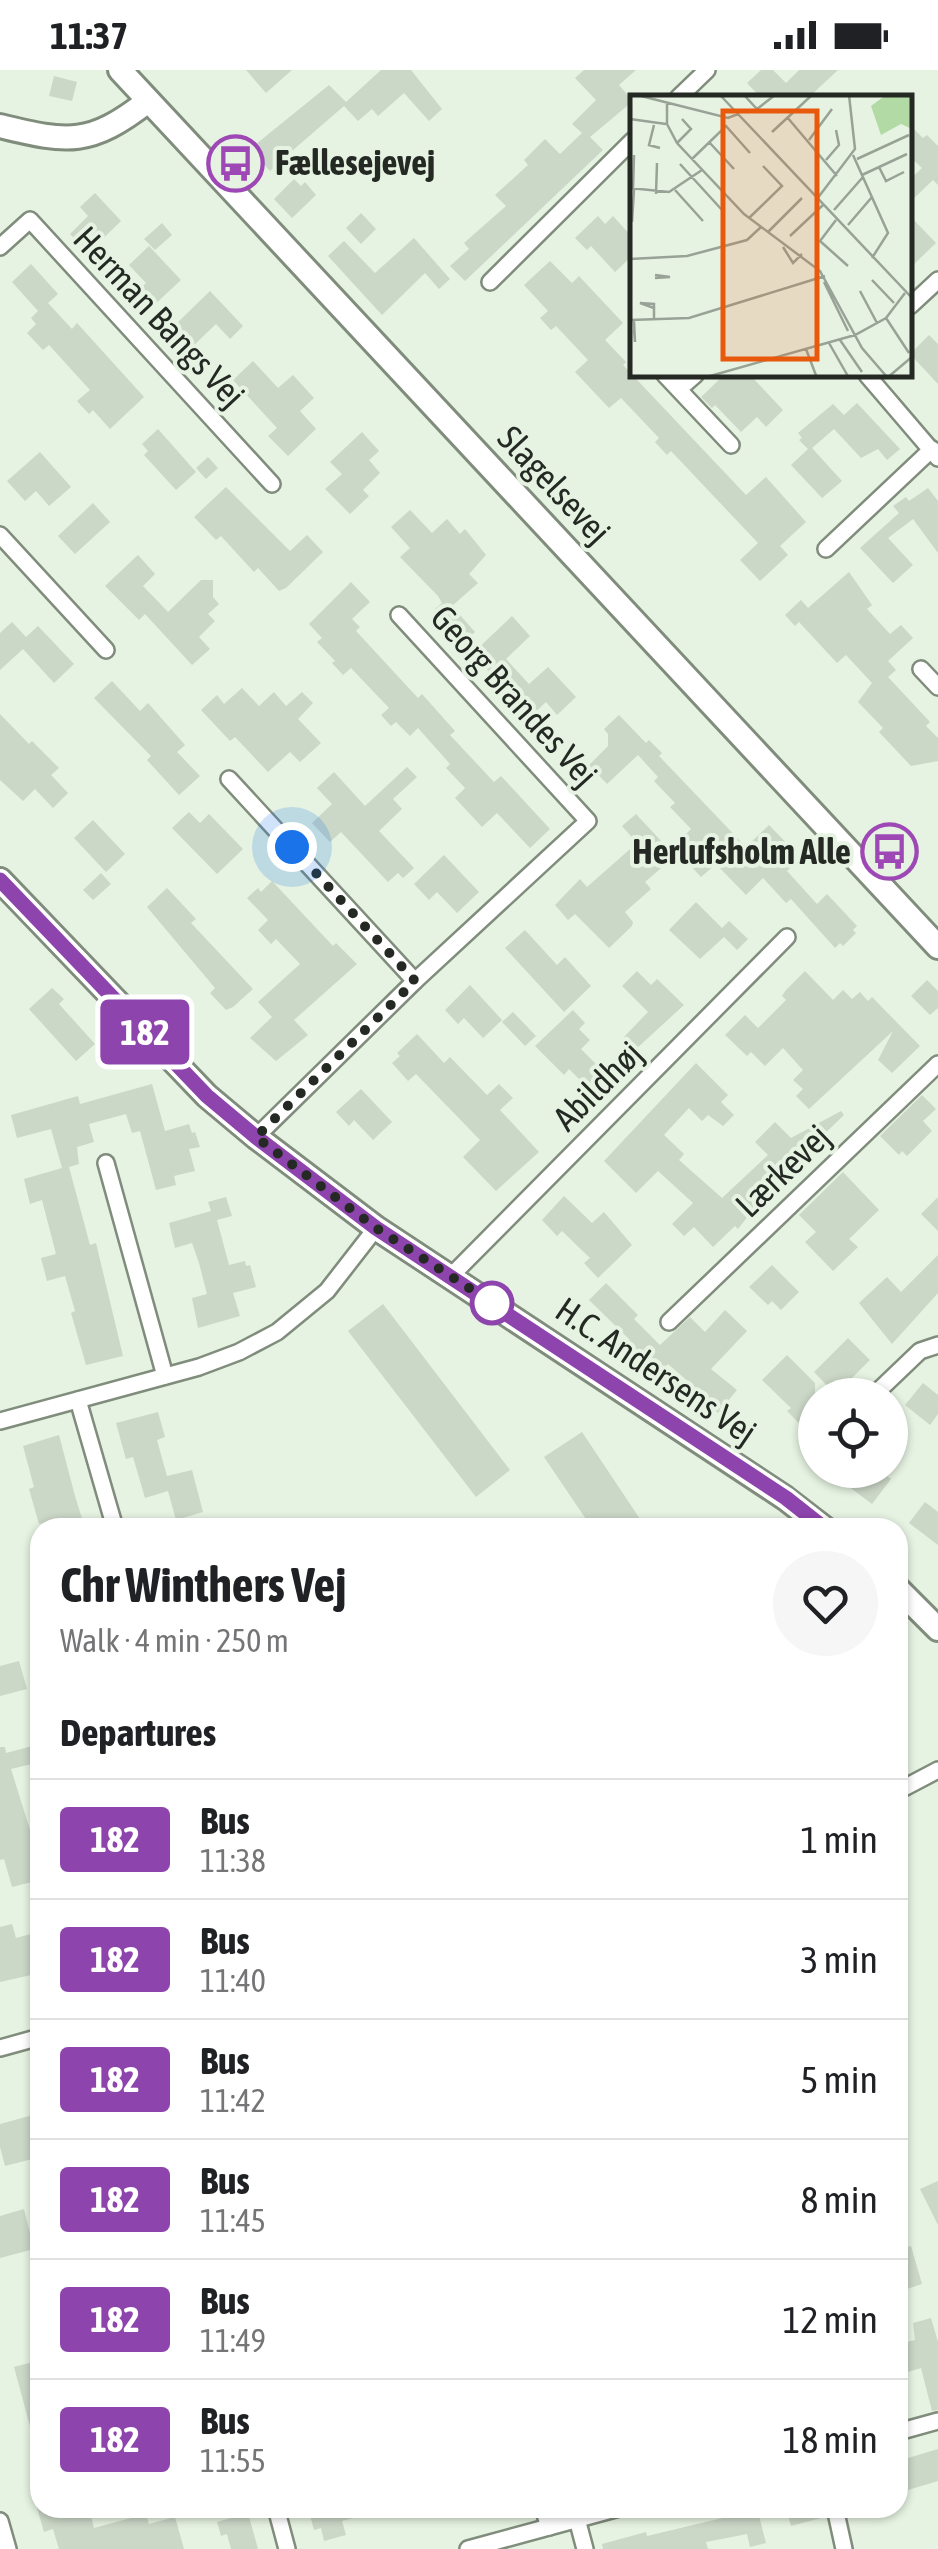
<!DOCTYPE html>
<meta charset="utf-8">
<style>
body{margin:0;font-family:"Asap Condensed",sans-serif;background:#f6f6f6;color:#202124;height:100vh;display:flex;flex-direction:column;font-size:38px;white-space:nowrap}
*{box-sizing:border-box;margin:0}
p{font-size:32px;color:#757577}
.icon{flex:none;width:55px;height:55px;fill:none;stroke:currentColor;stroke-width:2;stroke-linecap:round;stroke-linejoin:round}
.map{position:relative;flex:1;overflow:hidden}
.side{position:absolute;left:30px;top:1448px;width:878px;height:1000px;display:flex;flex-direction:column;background:#fff;border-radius:30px;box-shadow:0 2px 8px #0004}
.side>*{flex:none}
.badge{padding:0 20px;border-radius:8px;font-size:35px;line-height:65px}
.tools{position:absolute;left:798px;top:1308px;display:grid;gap:20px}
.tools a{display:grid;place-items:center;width:110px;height:110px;border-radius:50%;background:#fff;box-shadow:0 2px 8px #0004;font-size:50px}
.you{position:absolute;width:50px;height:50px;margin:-25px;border:8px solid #fff;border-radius:50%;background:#1a73e8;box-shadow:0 0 0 15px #1a73e833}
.map>.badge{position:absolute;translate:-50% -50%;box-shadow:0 0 0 5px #fff}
h2{padding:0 30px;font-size:38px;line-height:90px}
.round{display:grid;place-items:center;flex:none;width:105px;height:105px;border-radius:52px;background:#f6f6f6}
.head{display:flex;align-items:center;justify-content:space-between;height:170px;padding:0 30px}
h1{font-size:48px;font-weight:700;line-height:75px}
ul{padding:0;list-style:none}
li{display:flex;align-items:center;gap:30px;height:120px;padding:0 30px;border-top:2px solid #e0e0e0}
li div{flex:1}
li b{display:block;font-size:38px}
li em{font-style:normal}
li .badge{min-width:110px;font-weight:700;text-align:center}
.status{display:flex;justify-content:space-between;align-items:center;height:70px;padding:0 50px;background:#fff;direction:ltr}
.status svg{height:28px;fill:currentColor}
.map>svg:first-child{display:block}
.building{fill:#cbd7c7}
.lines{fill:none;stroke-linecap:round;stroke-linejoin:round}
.street-casing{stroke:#808c7c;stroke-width:20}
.secondary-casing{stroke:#808c7c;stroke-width:28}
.street{stroke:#fff;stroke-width:15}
.secondary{stroke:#fff;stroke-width:22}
.line-casing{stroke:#fff;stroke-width:22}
.line{stroke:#8e44ad;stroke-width:15}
.walk{stroke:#242923;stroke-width:10;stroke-dasharray:0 18}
.stop-dot{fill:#fff;stroke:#8e44ad;stroke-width:5}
.labels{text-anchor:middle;stroke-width:8;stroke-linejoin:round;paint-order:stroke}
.poi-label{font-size:35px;font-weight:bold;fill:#242923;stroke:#e6f3e2;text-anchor:start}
.street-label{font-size:35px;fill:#242923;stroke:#e6f3e2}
.inset-road{fill:none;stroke:#98a296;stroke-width:2.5}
.view{fill:#e8590c;fill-opacity:0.15;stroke:#e8590c;stroke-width:5}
.inset-edge{fill:none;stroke:#242923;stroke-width:5}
</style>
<div class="status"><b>11:37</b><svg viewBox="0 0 49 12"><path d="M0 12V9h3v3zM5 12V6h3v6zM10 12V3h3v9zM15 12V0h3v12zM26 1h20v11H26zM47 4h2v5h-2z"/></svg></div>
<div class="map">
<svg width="938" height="2479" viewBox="0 0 938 2479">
<rect width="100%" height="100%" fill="#e6f3e2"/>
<g class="building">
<path d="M246 0H292L266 23Z"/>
<path d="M381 0H411L442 39 429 51 404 23 378 46 372 39 358 51 344 36 285 87H281L283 89 270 101 250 79 329 15 346 32Z"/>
<path d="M584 0H636L619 15 633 31 590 67 603 80 465 211 450 196 469 179 464 173 506 136 495 125 528 95 524 90 545 69 560 84 582 63 572 54 596 30 575 8Z"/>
<path d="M761 0H773L786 13 799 0H838L808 28H761L747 13Z"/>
<path d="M54 6 77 12 72 31 49 26Z"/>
<path d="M910 55 923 68 927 65 938 76V115L933 110 910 132V109L922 98 910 87Z"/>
<path d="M294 109 301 116 305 112 316 125 292 148 274 129Z"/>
<path d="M95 123 121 151 88 183 70 164 88 146 80 137Z"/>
<path d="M361 143 376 159 361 174 346 158Z"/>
<path d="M598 146 605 154 613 146 633 168V185L615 202 591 176 587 180 575 168Z"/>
<path d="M910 146 936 173 910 198Z"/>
<path d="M162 153 172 165 155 180 144 169Z"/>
<path d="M414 168 450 209 439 219 425 203 382 245 328 186 344 171 375 203Z"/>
<path d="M149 176 181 210 153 236 138 220 146 213 129 195Z"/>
<path d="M550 191 572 213 579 206 623 253 605 270 626 292 623 295 746 425 766 407 806 452 780 476 788 485 760 511 740 490 758 473 671 381 667 385 655 372 659 368 621 328 609 338 575 302 588 290 556 256 551 260 540 248 548 241 524 215Z"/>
<path d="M31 194 58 224 48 233 72 259 77 253 144 327 110 359 93 340 89 344 77 331 90 320 49 275 43 280 27 263 36 254 31 248 38 241 12 212Z"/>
<path d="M210 221 243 256 230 269 216 254 193 276 174 256Z"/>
<path d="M929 265 938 274V314L910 284Z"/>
<path d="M253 291 278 318 293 305 314 328 300 341 316 359 288 386 268 366 277 358 233 310Z"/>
<path d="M724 305H750L783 340 766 357 757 347 741 362 715 335 712 338 701 327Z"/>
<path d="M857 333 900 379 887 390 878 379 861 388 834 359 812 378 842 411 822 428 791 395 808 379 799 370 802 368 798 363 833 334 844 345Z"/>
<path d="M158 359 196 402 176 420 144 385 148 381 142 374Z"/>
<path d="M362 362 379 381 369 390 380 403 363 420 369 426 350 444 325 419 342 404 330 392Z"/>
<path d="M40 382 71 417 49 436 36 421 25 431 7 411Z"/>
<path d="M208 387 218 398 206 409 196 398Z"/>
<path d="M226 417 290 481 307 465 323 482 286 518 279 521 258 498 254 502 221 466 216 470 194 447Z"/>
<path d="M928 418 938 431V483L913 449 888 468 913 495 893 513 860 478 899 443 893 436 906 427 909 431Z"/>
<path d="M93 433 110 452 75 484 58 466Z"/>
<path d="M410 440 432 463 447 449 460 464 465 459 486 485 469 504 478 513 452 536 475 562 465 571 435 539 442 533 438 526 400 487 410 478 391 457Z"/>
<path d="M138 485 155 504 143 516 168 542 201 510H213V527L219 534 208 544 215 551 199 567 210 579 192 595 145 544 139 550 105 516Z"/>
<path d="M849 502 872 535 867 539 890 564 901 555 913 568 888 591 896 600 888 607 930 652 926 656 938 668V691L911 696 879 662 883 658 858 632 872 613 846 585 837 593 799 552 795 556 785 545 801 530 808 538Z"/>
<path d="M351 512 370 532 352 549 360 557 356 561 418 628 422 624 455 661 450 665 494 712 501 706 550 759 530 778 497 743 482 757 455 728 465 718 446 698 450 694 418 658 410 666 396 652 391 656 381 645 389 638 351 598 343 605 332 593 335 591 317 572 322 568 309 554Z"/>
<path d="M512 546 530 566 506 589 529 614 548 597 576 627 557 645 546 632 525 652 508 634 514 628 472 584Z"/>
<path d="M12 552 26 567 38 556 74 594 54 613 23 579 0 600V563Z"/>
<path d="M112 611 140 641 148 633 185 675 177 682 200 706 179 725 147 690 151 686 94 628Z"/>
<path d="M242 618 259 636 274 622 286 636 302 622 313 633 298 649 321 673 300 692 290 682 268 702 235 667 230 671 201 640 217 625 224 634Z"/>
<path d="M0 644 29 674 32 671 59 698 51 705 68 723 53 738 35 719 23 731 0 710Z"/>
<path d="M619 645 646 673 649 670 662 683 659 686 746 777 769 755 801 788 787 801 817 834 827 824 857 856 853 860 856 863 843 876 840 873 835 878 791 829 786 833 763 808 746 825 716 794 701 807 673 777 691 759 670 737 675 733 654 711 658 707 638 685 607 714 589 695 608 676V664L604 659Z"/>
<path d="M407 697 417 707 393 729 402 739 379 761 414 798 403 808 398 803 388 812 341 762 330 772 312 753 332 734 317 718 334 702 365 736Z"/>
<path d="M189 742 200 753 209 744 243 779 217 804 172 758Z"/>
<path d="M636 744 675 786 645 812 651 819 625 842 633 852 632 856 609 878 575 844 568 850 555 835 580 809 587 817 637 773 622 756Z"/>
<path d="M93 750 125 784 106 802 74 768Z"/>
<path d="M444 785 479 822 457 843 437 822 429 830 414 814Z"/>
<path d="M101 803 111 814 93 830 83 820Z"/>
<path d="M272 811 333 876 336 873 357 894 294 950 308 965 276 991 250 968 272 947 258 932 300 894 276 869 271 874 258 860 268 850 247 828 258 818 261 822Z"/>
<path d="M167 818 196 849 191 853 253 919 233 937 226 940 210 923 215 918 147 837Z"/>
<path d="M696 832 722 858 729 851 748 869 737 880 724 867 700 889 669 860Z"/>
<path d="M525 860 557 895 565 887 591 916 564 942 505 878Z"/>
<path d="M637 901 651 915 657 909 684 935 636 979 624 967 648 942 622 916Z"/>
<path d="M805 901 833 930 843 920 852 929 860 922 868 931 872 927 920 976 892 1003 878 990 893 961 809 1039 796 1026 803 1019 793 1010 803 1000 783 978 765 996 751 982 747 986 725 965 745 945 758 958 786 930 782 926 786 920Z"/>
<path d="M927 910 938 921V938L930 945 911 926Z"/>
<path d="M470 915 502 950 483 968 464 948 458 954 445 940Z"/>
<path d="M52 918 64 929 59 934 95 974 76 991 29 939Z"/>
<path d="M573 940 585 953 579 959 590 970 581 979 606 1004 590 1020 569 999 564 1005 535 976Z"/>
<path d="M513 942 536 966 525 976 502 952Z"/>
<path d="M417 964 444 993 450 987 487 1025 499 1014 513 1028 500 1040 539 1082 496 1121 463 1087 480 1070 416 1004 408 1011 392 993 400 986 397 983Z"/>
<path d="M696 993 728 1025 721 1032 734 1045 723 1056 708 1045 702 1051 689 1038 664 1065 684 1084 679 1090 722 1128 768 1085 755 1072 775 1052 791 1068 841 1041 844 1045 786 1101 789 1104 747 1143 749 1145 738 1159 735 1156 713 1177 694 1157 684 1166 672 1154 693 1133 658 1101 636 1123 604 1091Z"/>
<path d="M152 1014 165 1061 189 1054 192 1063 195 1062 200 1077 189 1079 195 1101 174 1106 176 1115 156 1120 140 1061 132 1063 126 1044 89 1054 94 1072 77 1077 79 1094 69 1097 90 1175 96 1173 123 1286 86 1295 71 1243 75 1241 65 1206 47 1211 41 1188 56 1184 42 1130 30 1134 24 1109 62 1098 51 1059 17 1068 11 1045 78 1026 80 1034Z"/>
<path d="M361 1019 392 1052 373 1070 354 1050 349 1056 336 1042Z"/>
<path d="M922 1025 936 1039 923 1051 932 1061 907 1086 902 1081 899 1085 880 1066Z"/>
<path d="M843 1102 879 1140 849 1169 858 1177 833 1201 805 1172 816 1162 799 1145Z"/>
<path d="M564 1126 592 1153 604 1142 632 1175 598 1208 584 1193 590 1188 562 1161 557 1166 542 1150Z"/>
<path d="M226 1127 232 1146 217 1150 229 1195 245 1191 246 1196 250 1195 256 1217 233 1223 240 1246 198 1258 192 1228 207 1224 199 1193 192 1173 175 1178 169 1153 211 1141 208 1132Z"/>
<path d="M938 1127V1161L921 1144Z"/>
<path d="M938 1185V1223L892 1274 859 1233 887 1207 901 1222Z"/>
<path d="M772 1195 799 1222 781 1240 772 1231 768 1235 749 1217Z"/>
<path d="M606 1213 638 1245 634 1249 660 1275 690 1247 705 1262 725 1240 747 1261 711 1299 737 1320 718 1343 704 1331 707 1328 668 1294 657 1305 648 1296 638 1306 616 1284 630 1270 589 1230Z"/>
<path d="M383 1234 510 1400 476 1427 348 1261Z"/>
<path d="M848 1268 870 1290 849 1311 862 1325H836L814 1302Z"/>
<path d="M787 1285 815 1313V1344L801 1355 787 1341 791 1338 762 1310Z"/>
<path d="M923 1313 938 1325V1344L930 1355 905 1335Z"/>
<path d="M158 1342 165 1367 157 1370 167 1406 192 1400 203 1442 176 1450 168 1421 145 1428 133 1387 126 1389 116 1353Z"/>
<path d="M582 1362 646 1458H592L544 1387Z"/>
<path d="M59 1365 75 1426 85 1458H57L55 1450 39 1454 29 1419 34 1417 23 1376Z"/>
<path d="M855 1400H880L891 1409 872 1434 844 1413Z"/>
<path d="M925 1432 938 1442V1475L909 1453Z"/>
<path d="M19 1591 27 1619 0 1626V1596Z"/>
<path d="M40 1674V1692L11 1699 40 1792V1810L12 1817 4 1789 0 1790V1677H5L6 1683Z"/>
<path d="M12 1854 16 1868 38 1862 40 1903 0 1912V1857Z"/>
<path d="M40 2043V2087L5 2096 0 2077V2054Z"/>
<path d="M938 2111V2155L920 2119Z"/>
<path d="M24 2139 34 2179 0 2188V2146Z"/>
<path d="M911 2176 922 2214 898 2222V2180Z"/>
<path d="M931 2248 938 2272V2340L932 2341 921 2298 898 2305V2274L915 2270 913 2253Z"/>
<path d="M40 2290V2374L35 2375 14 2297Z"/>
<path d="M938 2379V2411L898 2423V2391Z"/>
<path d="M37 2438H89L94 2458 146 2444 149 2454 175 2447 184 2479H59L53 2459 44 2462Z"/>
<path d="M308 2438H374L375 2442 342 2451 346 2465 324 2471 321 2458 314 2460Z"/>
<path d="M742 2438H757L766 2473 750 2477 747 2464 706 2472 708 2479H603L602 2474 646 2462 647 2466 731 2446 743 2441Z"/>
<path d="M786 2438H824L825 2447 791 2456Z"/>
<path d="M248 2443 258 2479H231L227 2464 221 2466 217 2452Z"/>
</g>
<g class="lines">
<defs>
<g id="street">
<path d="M678 28 707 0"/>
<path d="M0 177 30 150 272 414"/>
<path d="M490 212 633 70"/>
<path d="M910 236 938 210"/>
<path d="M665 305 731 375"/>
<path d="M867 305 938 388"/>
<path d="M679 319 695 305"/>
<path d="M0 465 106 580"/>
<path d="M826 479 932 379"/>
<path d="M921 599 938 617"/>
<path d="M229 709 415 911"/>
<path d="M256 1067 415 911 588 751 399 545"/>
<path d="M106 1093 165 1306"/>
<path d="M451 1206 787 867"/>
<path d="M669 1252 938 994"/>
<path d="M874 1325 920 1281 938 1275"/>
<path d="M78 1330 115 1458"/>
<path d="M0 1351 199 1297 239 1282 277 1262 327 1221 376 1158"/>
<path d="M898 1721 938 1700"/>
<path d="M0 1978 40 1967"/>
<path d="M898 2362 938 2351"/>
<path d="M276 2438 287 2479"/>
<path d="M543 2438 549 2457"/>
<path d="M835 2438 844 2479"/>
<path d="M577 2449 585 2479"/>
<path d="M0 2451 8 2479"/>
<path d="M468 2479 619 2438"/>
</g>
<g id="secondary">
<path d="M120 0 938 877"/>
<path d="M0 56C69 73 90 76 148 31"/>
<path d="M0 810 207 1026 256 1067 376 1158 785 1428 824 1458"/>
<path d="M898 1519 938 1559"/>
</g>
</defs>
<use href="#street" class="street-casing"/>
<use href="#secondary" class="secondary-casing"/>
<use href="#street" class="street"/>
<use href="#secondary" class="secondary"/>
</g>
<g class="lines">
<defs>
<path id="line" d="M0 810 207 1026 256 1067 376 1158 786 1428 824 1458"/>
</defs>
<use href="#line" class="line-casing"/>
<use href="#line" class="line"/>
<path class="walk" d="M292 777 415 911 256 1067 376 1158 503 1240 492 1233"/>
</g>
<defs>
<symbol id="bus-ring" viewBox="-11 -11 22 22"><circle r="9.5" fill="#e6f3e2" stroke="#9e48b6" stroke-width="1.5"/><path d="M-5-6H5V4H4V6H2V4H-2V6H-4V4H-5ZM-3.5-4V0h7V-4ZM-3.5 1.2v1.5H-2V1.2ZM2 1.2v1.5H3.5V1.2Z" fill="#9e48b6"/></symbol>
</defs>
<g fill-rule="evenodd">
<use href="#bus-ring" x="204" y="62" width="63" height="63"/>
<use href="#bus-ring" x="858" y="750" width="63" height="63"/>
</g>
<circle class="stop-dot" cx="492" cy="1233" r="20"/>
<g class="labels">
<g class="poi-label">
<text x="275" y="105">Fællesejevej</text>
<text x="851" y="794" text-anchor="end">Herlufsholm Alle</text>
</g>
<g class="street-label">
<text transform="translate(159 247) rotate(47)" y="12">Herman Bangs Vej</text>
<text transform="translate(554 415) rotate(47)" y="12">Slagelsevej</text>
<text transform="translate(514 626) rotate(48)" y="12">Georg Brandes Vej</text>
<text transform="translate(598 1016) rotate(-45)" y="12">Abildhøj</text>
<text transform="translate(783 1101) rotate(-44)" y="12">Lærkevej</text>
<text transform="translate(656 1301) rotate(34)" y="12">H.C. Andersens Vej</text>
</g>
</g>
<g transform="translate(630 25)">
<rect width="282" height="282" fill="#e6f3e2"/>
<path d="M256 0H282V34L271 29 251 40 241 11Z" fill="#b2daa5"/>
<path class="inset-road" d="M7 0 98 23 108 19M90 0 283 204M114 0 127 14 145 0M37 8V29L47 48 114 119 190 176 232 253 257 282M157 22 207 81M0 24 36 29M24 30 19 50 30 53M142 37 182 0M179 45 202 14M79 47 104 74M47 48 61 34 52 24M223 60 258 138 242 163M62 64 96 31 120 58M227 64 279 40M196 65 209 50 206 35M50 69 92 115M249 72 256 86 274 77M232 80 277 59M0 93 39 97 72 75M3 95 4 60M45 95 73 126M26 99 27 68M187 104 225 54 219 0M204 115 233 82M119 123 152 91 133 71M206 125 190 146 218 171M2 127 4 95M218 130 242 102M138 137 172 103M160 141 193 110M153 152 163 168 172 159M0 164 57 161 117 145 131 132M25 180 40 182 25 183M242 185 264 208M194 187 218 236M230 196 247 228M256 223 279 258M0 225 59 223 195 181M24 226V209L10 208 24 213M4 235 5 247 4 226M210 245 232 277M199 248 219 283M176 254 187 283M73 283 225 240 256 223 275 198M257 283 283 261"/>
<path class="view" d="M93 16H187V264H93Z"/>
<rect width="282" height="282" class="inset-edge"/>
</g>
</svg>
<div class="tools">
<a><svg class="icon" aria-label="locate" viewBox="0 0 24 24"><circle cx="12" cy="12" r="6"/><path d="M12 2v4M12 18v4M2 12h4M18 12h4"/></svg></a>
</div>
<div class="you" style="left:292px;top:777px"></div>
<b class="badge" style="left:145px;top:962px;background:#8e44ad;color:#fff">182</b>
<section class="side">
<div class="head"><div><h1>Chr Winthers Vej</h1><p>Walk · 4 min · 250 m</p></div><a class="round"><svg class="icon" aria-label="heart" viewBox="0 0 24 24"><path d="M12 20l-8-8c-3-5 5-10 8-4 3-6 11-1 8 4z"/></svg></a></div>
<h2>Departures</h2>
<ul>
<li><span class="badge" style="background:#8e44ad;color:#fff">182</span><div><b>Bus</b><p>11:38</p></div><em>1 min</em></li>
<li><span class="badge" style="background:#8e44ad;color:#fff">182</span><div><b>Bus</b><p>11:40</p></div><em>3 min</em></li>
<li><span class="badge" style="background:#8e44ad;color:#fff">182</span><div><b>Bus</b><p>11:42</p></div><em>5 min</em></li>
<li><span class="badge" style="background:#8e44ad;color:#fff">182</span><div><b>Bus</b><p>11:45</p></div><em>8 min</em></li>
<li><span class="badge" style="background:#8e44ad;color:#fff">182</span><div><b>Bus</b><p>11:49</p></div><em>12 min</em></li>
<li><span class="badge" style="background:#8e44ad;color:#fff">182</span><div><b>Bus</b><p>11:55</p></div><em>18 min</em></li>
</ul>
</section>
</div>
